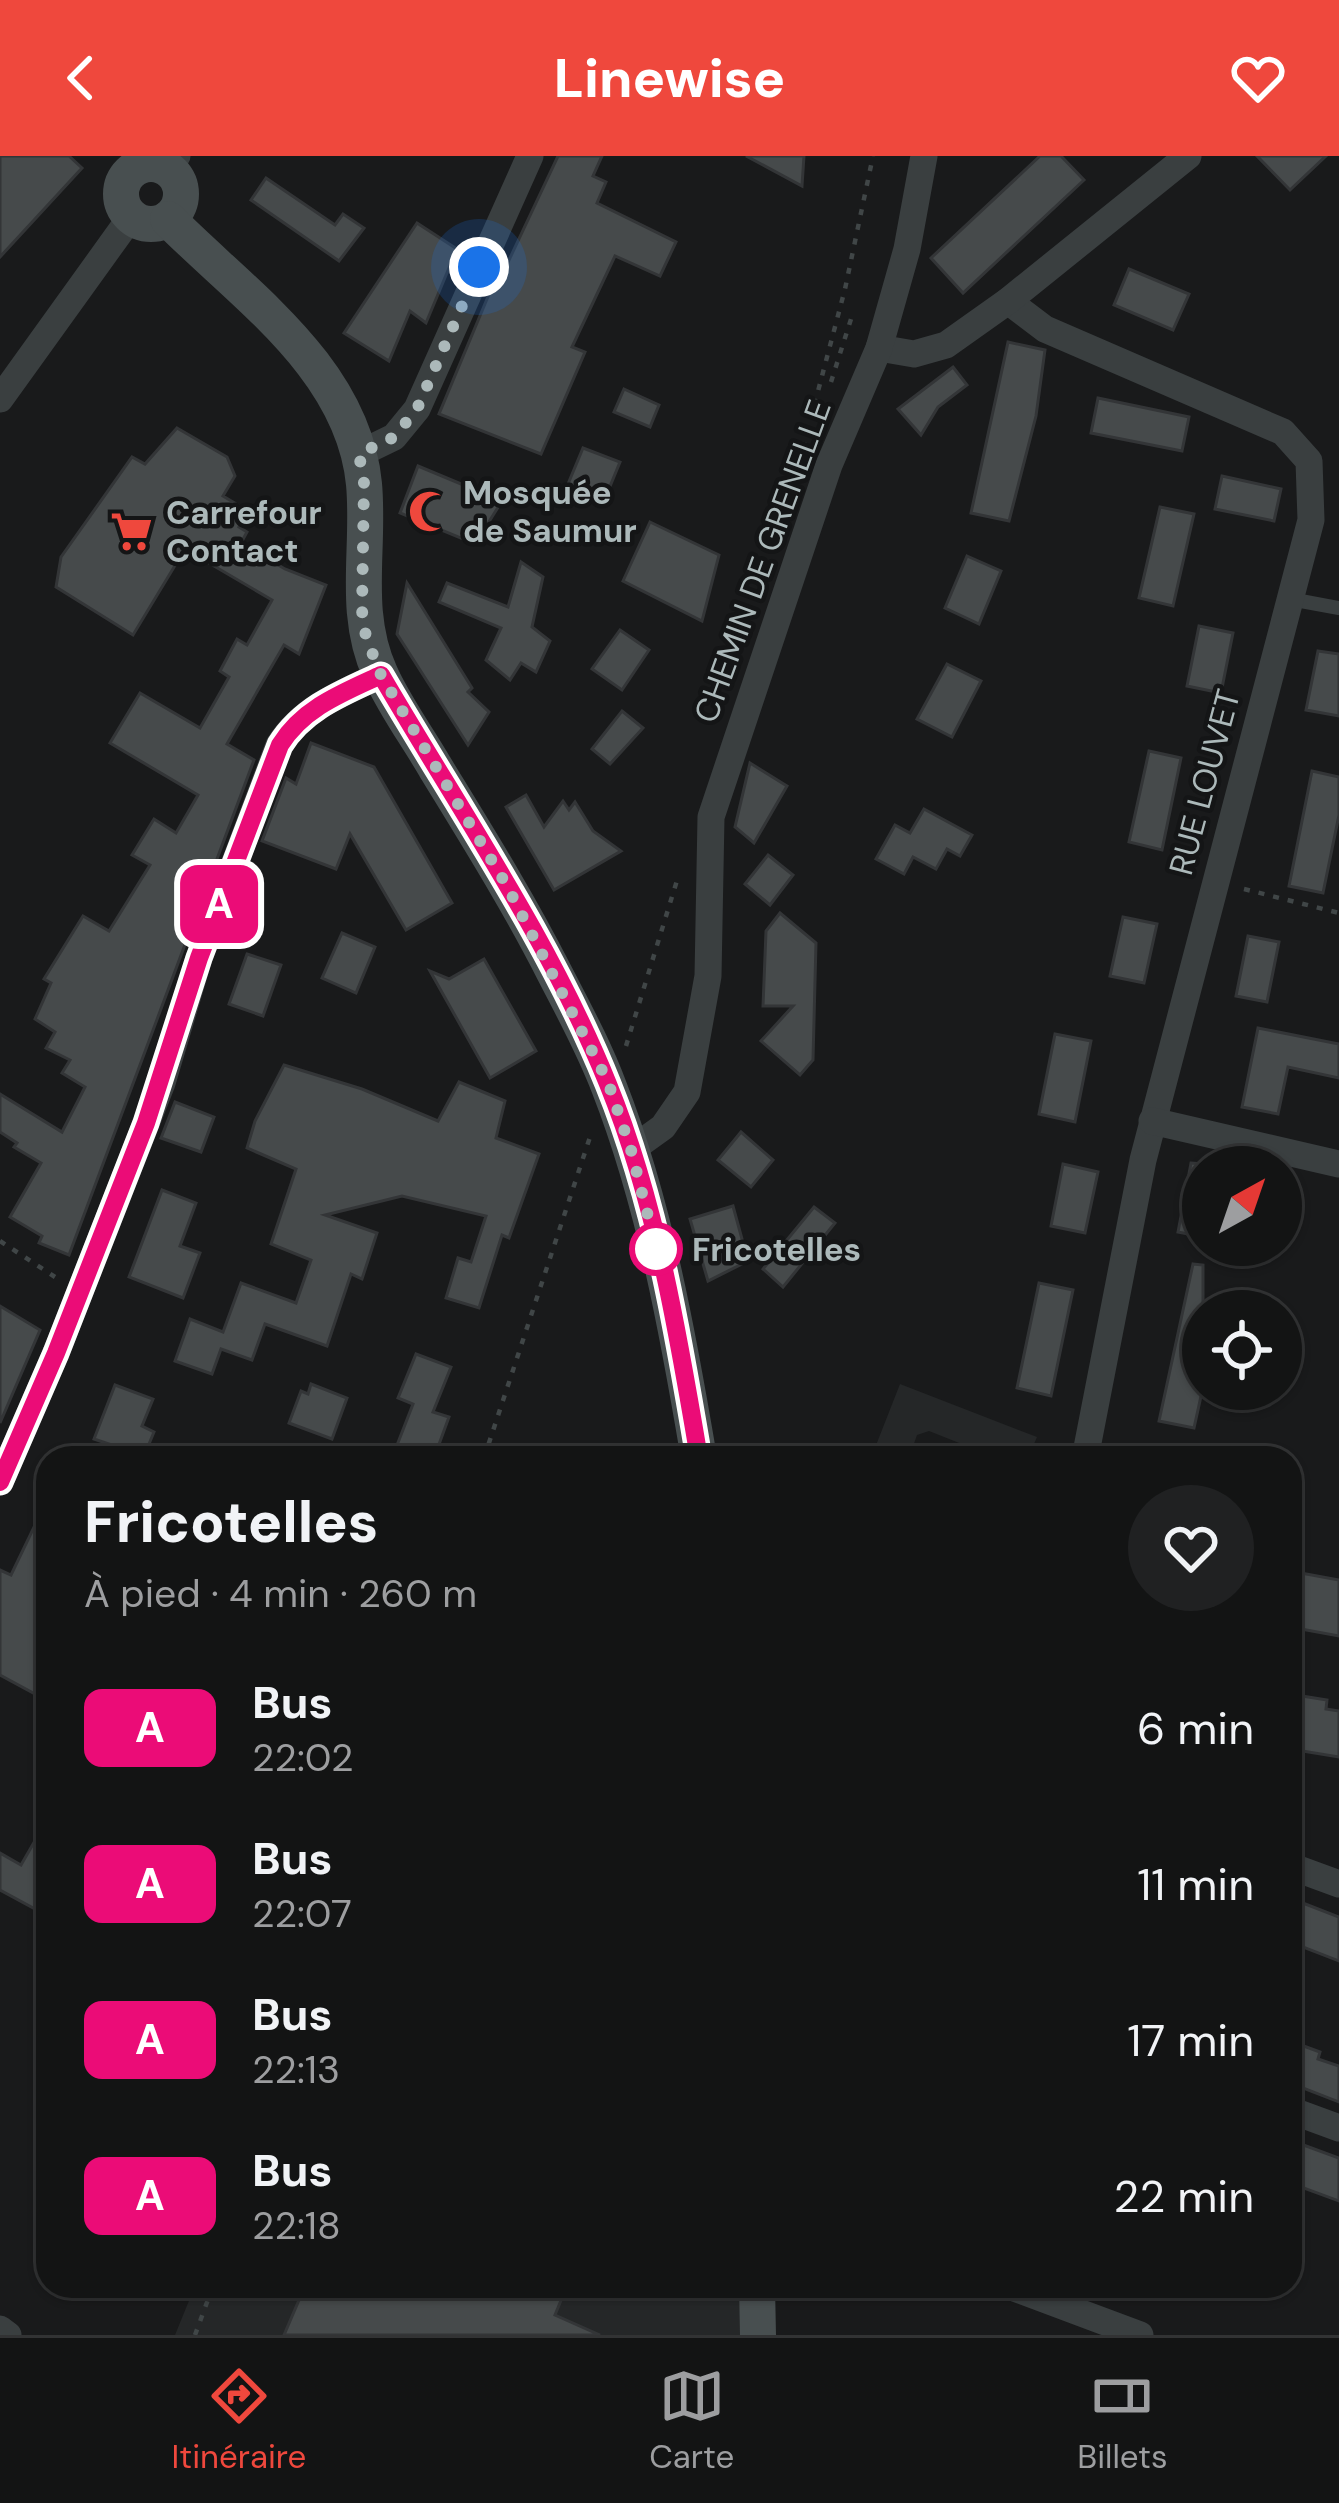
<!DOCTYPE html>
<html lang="fr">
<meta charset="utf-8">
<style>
body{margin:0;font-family:"DM Sans",sans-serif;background:#202122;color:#f1f3f6;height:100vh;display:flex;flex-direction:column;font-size:45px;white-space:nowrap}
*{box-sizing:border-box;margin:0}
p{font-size:39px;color:#9d9ea0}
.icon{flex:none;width:66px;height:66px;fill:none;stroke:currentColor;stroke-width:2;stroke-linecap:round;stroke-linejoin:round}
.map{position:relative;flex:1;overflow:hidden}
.panel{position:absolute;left:36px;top:1290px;width:1266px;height:852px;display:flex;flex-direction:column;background:#131414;border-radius:36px;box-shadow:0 3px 9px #0004,0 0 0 3px #323334}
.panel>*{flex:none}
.badge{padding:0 24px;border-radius:18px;font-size:42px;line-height:78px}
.needle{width:78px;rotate:40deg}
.fabs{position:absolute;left:1182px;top:990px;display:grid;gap:24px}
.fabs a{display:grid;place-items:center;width:120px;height:120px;border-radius:50%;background:#131414;box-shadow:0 3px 9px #0004,0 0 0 3px #323334;font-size:60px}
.you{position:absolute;width:60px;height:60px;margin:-30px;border:9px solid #fff;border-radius:50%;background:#1a73e8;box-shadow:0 0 0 18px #1a73e833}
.map>.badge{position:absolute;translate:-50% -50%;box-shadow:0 0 0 6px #fff}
.round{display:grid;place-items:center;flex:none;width:126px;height:126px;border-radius:63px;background:#202122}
.summary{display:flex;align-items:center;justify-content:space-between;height:204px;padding:0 48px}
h1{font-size:57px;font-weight:800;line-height:90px}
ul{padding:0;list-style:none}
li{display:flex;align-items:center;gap:36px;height:156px;padding:0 48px}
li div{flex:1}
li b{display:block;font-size:45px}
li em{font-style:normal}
li .badge{min-width:132px;font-weight:700;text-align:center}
header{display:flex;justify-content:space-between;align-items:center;height:156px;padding:0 48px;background:#ef483d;color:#fff;font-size:54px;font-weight:800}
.tabs{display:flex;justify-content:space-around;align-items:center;height:168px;border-top:3px solid #323334;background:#131414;font-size:33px;color:#9d9ea0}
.tabs a{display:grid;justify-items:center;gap:6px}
.tabs .on{color:#ef483d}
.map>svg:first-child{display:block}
.built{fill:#252728}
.building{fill:#464a4b;stroke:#333537;stroke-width:3}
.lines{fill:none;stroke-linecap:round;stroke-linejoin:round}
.path{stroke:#404647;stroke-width:4.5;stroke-dasharray:6 9;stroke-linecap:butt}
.lane{stroke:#3a3f40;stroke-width:14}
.street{stroke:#3a3f40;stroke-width:27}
.secondary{stroke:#484f50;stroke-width:36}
.line-casing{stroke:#fff;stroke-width:27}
.line{stroke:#eb0c77;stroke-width:18}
.walk{stroke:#acb9ba;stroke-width:12;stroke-dasharray:0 21.6}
.stop-dot{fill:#fff;stroke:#eb0c77;stroke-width:6}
.labels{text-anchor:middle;stroke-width:9;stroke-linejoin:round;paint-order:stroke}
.poi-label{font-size:33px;font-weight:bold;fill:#acb9ba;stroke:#141516;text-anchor:start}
.street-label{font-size:33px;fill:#acb9ba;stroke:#141516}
.stop-label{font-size:33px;font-weight:bold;fill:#acb9ba;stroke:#141516;text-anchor:start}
</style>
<header><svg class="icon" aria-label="back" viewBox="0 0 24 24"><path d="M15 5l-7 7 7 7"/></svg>Linewise<svg class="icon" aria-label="heart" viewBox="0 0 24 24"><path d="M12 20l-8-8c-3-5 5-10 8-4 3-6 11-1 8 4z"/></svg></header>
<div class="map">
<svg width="1339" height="2179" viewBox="0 0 1339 2179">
<rect width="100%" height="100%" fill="#191a1b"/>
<g class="built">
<path d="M900 1228 1037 1281 1028 1302H997L929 1275 917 1279 909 1302H871Z"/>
<path d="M195 2130H750L747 2179H175Z"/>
</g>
<g class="building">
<path d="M0 0H69L82 12 0 101Z"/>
<path d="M558 0H602L593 20 606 26 597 47 676 86 660 120 615 100 572 191 585 196 541 298 439 258 497 119 501 121Z"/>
<path d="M746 0H804L802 30Z"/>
<path d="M1040 0H1061L1084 24 963 137 931 102Z"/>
<path d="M1257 0H1326L1290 34Z"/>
<path d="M266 22 335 69 343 58 364 72 339 105 251 44Z"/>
<path d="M417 67 457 93 426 167 410 155 389 205 344 177Z"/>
<path d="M1129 113 1189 138 1173 174 1114 149Z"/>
<path d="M1008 186 1045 194 1036 260 1009 365 971 357Z"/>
<path d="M953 211 967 229 938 251 921 279 898 253Z"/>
<path d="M624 233 659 249 650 271 614 256Z"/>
<path d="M1098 242 1189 261 1182 295 1091 277Z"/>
<path d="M177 272 227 301 235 320 223 340 248 355 239 371 247 376 241 387 285 413 326 429 299 498 284 489 227 588 254 604 69 1099 39 1087 42 1080 10 1061 41 1007 14 991 17 987 0 976V938L62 976 85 931 62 917 70 904 46 892 55 876 35 863 51 827 44 823 83 760 109 775 150 709 132 699 154 663 176 677 198 639 110 587 140 537 200 572 229 521 220 515 237 483 247 489 272 444 185 393 133 479 56 431 61 401 132 301 145 308Z"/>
<path d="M583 292 620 306 604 345 568 328Z"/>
<path d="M418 310 502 345 475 388 400 357Z"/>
<path d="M1222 320 1281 333 1274 365 1215 353Z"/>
<path d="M1160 351 1194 358 1173 450 1139 442Z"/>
<path d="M650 366 719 399 702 465 623 425Z"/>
<path d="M967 400 1001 415 979 468 945 452Z"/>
<path d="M521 406 543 421 532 471 550 485 536 516 521 507 510 524 486 504 501 472 439 446 447 427 508 451Z"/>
<path d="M407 427 472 532 468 536 489 556 468 589 397 478Z"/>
<path d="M1199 470 1233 477 1221 537 1187 530Z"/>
<path d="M620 474 649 494 622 534 592 513Z"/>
<path d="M1318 495 1339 498V560L1306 554Z"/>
<path d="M947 508 981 525 952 581 917 563Z"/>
<path d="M622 555 643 572 610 608 592 593Z"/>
<path d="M311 587 374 611 452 747 406 774 350 678 336 713 262 685 286 622 296 628Z"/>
<path d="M1149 595 1181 602 1162 694 1129 686Z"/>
<path d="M750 607 787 630 754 687 735 671Z"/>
<path d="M1312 615 1339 621V659L1323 737 1289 730Z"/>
<path d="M526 639 544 671 563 645 569 654 575 646 593 675 621 695 554 734 506 651Z"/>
<path d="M924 653 972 679 960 700 947 693 936 713 913 701 904 718 876 703 895 669 910 677Z"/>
<path d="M768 699 793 719 770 749 745 728Z"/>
<path d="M780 757 816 787 813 904 800 919 761 885 793 850H763L766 775Z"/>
<path d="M1123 761 1157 768 1144 827 1110 820Z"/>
<path d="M342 777 375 791 356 837 322 822Z"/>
<path d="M1248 780 1279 786 1267 846 1236 840Z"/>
<path d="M247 798 281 809 263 860 229 848Z"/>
<path d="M484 803 536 895 490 922 430 815 449 823Z"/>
<path d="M1258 872 1339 888V922L1288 911 1278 958 1242 951Z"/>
<path d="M1055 878 1091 885 1075 966 1039 958Z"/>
<path d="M284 909 362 933 438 965 459 926 505 945 496 982 539 998 509 1082 502 1079 479 1152 446 1142 458 1102 471 1106 486 1060 402 1040 325 1059 377 1077 362 1123 351 1118 327 1190 265 1168 252 1204 221 1193 212 1218 175 1205 190 1163 223 1176 241 1127 296 1147 311 1104 271 1088 296 1013 247 992 255 965Z"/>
<path d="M175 946 214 961 201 996 161 982Z"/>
<path d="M741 976 773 1004 751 1031 718 1004Z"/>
<path d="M1191 1007 1203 1008V1081L1178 1076Z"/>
<path d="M1063 1008 1098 1016 1085 1077 1051 1070Z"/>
<path d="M162 1034 196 1047 180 1090 200 1097 183 1142 129 1121Z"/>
<path d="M733 1050 748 1105 708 1125 690 1063Z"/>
<path d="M814 1051 835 1067 783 1131 763 1113Z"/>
<path d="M1193 1108 1203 1109V1231L1194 1272 1159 1265Z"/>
<path d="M1039 1127 1073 1134 1051 1240 1017 1232Z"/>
<path d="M0 1150 40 1174 0 1267Z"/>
<path d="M416 1198 451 1211 433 1256 449 1261 434 1302H392L413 1248 398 1242Z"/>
<path d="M311 1228 347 1242 332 1283 289 1267 301 1235 308 1238Z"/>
<path d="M115 1229 153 1243 142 1270 154 1276 144 1300 94 1283Z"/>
<path d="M48 1342V1545L0 1519V1414L11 1419Z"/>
<path d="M1290 1415 1339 1424V1480L1290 1471Z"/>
<path d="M1302 1540 1327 1544 1326 1553 1339 1555V1601L1290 1593V1546L1301 1548Z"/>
<path d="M48 1662V1760L0 1734V1697L21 1709Z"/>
<path d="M1290 1742 1339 1761V1805L1290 1786Z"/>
<path d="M1290 1885 1320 1896 1318 1903 1339 1910V1946L1290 1927Z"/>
<path d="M1298 1987 1339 2002V2045L1290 2027V2007Z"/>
<path d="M305 2130H567L555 2159 600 2179H284Z"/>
</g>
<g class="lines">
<g class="path">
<path d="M831 226 851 163H857"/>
<path d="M803 292 845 133 873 0"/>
<path d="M1244 733 1339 757"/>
<path d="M626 890 679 718"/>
<path d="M0 1085 55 1121"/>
<path d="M484 1302 591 978"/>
<path d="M195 2179 213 2130"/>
</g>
<path class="lane" d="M1290 443 1339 452"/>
<g class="street">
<path d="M167 13 177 0"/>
<path d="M1008 145 1045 173 1283 276 1309 305 1311 364 1143 1004 1085 1302"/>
<path d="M879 192 914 198 946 189 1008 145 1188 0"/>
<path d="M0 243 131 61"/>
<path d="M359 298 394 281 417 253 530 0"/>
<path d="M1152 965 1339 1008"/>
<path d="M631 994 663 971 687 936 708 820 711 661 829 309 879 192 907 93 924 0"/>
<path d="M0 1326 56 1197 162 927 199 802 279 589C303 552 341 537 381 519"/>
<path d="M1290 1710 1339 1728"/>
<path d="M1290 1954 1339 1972"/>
<path d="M1009 2130 1140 2179"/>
<path d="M0 2173 8 2179"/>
</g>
<g class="secondary">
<circle cx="151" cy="38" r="30"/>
<path d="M168 63C243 139 353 212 364 328 370 393 352 455 380 517 394 549 417 580 435 611 476 678 518 745 554 816 573 853 594 891 609 931 655 1049 678 1178 699 1302"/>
<path d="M757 2130 758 2179"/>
</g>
</g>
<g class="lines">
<defs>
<path id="line" d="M0 1326 56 1197 146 967 199 802 280 589C303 552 342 537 381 519 459 653 550 784 608 928 656 1046 678 1177 699 1302"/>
</defs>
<use href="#line" class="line-casing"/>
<use href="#line" class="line"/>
<path class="walk" d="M479 111 417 253 394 281 359 298 364 327 362 455 366 481 381 519 507 730 608 926 631 994 660 1107 656 1093"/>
</g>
<defs>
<symbol id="mosque-bare" viewBox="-9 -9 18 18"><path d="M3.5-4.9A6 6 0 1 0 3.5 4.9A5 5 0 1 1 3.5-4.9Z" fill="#ef483d" stroke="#141516" stroke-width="2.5" paint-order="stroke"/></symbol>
<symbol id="supermarket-bare" viewBox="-9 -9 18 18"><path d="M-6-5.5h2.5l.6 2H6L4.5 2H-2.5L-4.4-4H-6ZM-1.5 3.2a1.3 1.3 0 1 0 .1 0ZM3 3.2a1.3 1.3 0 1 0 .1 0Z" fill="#ef483d" stroke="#141516" stroke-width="2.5" paint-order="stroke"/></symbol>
</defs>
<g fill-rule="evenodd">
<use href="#mosque-bare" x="400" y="326" width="59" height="59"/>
<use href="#supermarket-bare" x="102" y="346" width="59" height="59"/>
</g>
<circle class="stop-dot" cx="656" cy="1093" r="24"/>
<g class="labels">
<g class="poi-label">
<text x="463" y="348">Mosquée<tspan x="463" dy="38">de Saumur</tspan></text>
<text x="166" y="368">Carrefour<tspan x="166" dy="38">Contact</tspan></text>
</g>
<g class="street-label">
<text transform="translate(762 405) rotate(-70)" y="12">CHEMIN DE GRENELLE</text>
<text transform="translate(1204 626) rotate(-75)" y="12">RUE LOUVET</text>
</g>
<g class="stop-label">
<text x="692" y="1105">Fricotelles</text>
</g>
</g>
</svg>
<div class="fabs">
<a><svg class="needle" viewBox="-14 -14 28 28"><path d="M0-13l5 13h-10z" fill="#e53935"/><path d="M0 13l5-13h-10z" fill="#9d9ea0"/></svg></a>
<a><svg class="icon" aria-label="locate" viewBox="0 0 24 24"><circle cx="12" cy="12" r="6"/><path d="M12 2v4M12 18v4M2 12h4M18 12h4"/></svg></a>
</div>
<div class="you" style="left:479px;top:111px"></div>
<b class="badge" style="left:219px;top:748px;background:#eb0c77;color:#fff">A</b>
<section class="panel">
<div class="summary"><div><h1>Fricotelles</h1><p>À pied · 4 min · 260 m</p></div><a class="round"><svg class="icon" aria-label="heart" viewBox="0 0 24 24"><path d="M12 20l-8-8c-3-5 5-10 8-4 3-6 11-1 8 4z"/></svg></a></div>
<ul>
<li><span class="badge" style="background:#eb0c77;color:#fff">A</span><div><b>Bus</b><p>22:02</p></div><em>6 min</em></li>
<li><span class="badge" style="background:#eb0c77;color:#fff">A</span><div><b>Bus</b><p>22:07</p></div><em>11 min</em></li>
<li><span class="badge" style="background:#eb0c77;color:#fff">A</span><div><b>Bus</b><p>22:13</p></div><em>17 min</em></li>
<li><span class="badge" style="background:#eb0c77;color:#fff">A</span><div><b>Bus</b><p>22:18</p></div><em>22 min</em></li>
</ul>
</section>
</div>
<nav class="tabs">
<a class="on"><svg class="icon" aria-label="directions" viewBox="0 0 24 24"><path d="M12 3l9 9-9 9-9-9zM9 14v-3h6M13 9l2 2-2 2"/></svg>Itinéraire</a>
<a><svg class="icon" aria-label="map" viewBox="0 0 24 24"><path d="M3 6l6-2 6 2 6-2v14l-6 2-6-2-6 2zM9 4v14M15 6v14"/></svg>Carte</a>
<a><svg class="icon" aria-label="tickets" viewBox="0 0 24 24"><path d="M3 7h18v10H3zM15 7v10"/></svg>Billets</a>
</nav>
